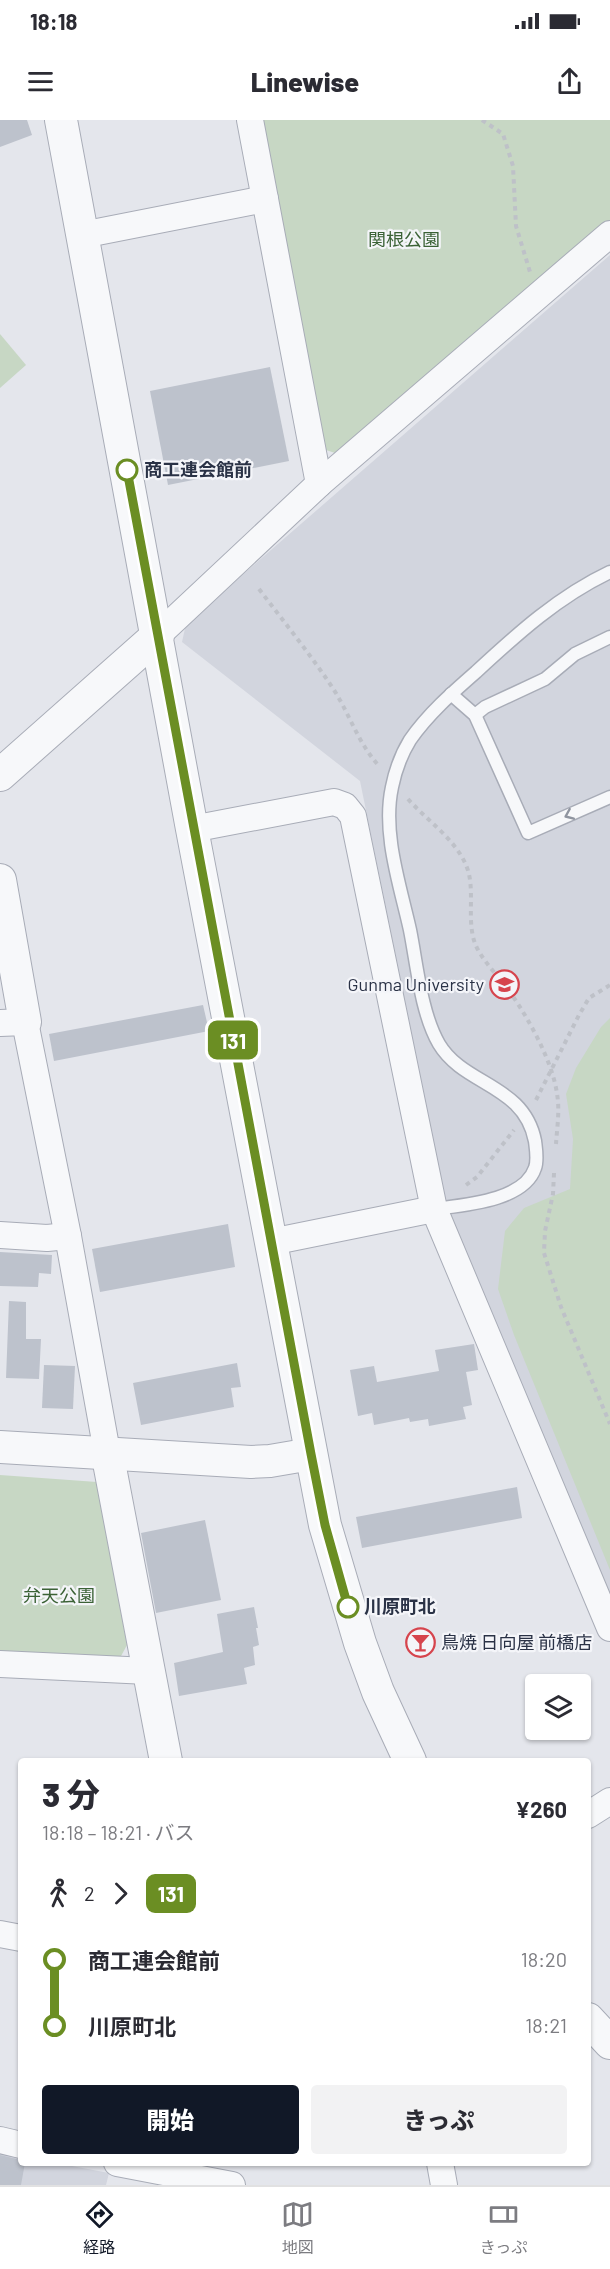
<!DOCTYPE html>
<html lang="ja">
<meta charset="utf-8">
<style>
body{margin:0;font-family:Barlow,"Noto Sans JP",sans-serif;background:#f2f2f3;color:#2b2b33;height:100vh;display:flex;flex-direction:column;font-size:22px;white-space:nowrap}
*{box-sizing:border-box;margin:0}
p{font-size:20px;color:#7c7c81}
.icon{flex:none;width:33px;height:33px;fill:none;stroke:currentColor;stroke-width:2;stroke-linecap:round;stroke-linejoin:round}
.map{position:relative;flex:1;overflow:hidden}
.details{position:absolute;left:18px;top:1638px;width:573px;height:408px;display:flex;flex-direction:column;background:#fff;border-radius:6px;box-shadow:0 2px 4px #0004}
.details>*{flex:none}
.badge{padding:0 12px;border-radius:9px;font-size:21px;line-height:39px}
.tools{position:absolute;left:525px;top:1554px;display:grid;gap:12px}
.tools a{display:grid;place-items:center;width:66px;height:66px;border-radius:6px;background:#fff;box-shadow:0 2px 4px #0004;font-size:30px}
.map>.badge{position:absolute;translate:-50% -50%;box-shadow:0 0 0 3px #fff}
.legs{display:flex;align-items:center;gap:9px;height:66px;padding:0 24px;font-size:20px}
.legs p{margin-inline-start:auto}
.headline{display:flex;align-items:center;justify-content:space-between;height:102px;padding:0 24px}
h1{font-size:33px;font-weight:800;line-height:45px}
.button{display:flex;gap:12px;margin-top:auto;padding:12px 24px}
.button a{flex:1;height:69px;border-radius:6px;background:#111827;color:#fff;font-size:24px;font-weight:800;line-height:69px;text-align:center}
.button a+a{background:#f2f2f3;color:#2b2b33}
ul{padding:0 24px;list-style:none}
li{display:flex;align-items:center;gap:21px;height:66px;font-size:22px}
li i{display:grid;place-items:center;width:9px;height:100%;margin:0 8px;background:currentColor}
li i::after{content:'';width:15px;height:15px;margin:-8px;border:4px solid;border-radius:50%;background:#fff}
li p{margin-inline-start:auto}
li:first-child i{background:linear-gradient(#0000 50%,currentColor 0)}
li:last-child i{background:linear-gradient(currentColor 50%,#0000 0)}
.status{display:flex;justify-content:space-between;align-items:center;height:42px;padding:0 30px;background:#fff;direction:ltr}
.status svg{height:16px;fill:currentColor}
header{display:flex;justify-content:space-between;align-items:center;height:78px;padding:0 24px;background:#fff;font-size:27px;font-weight:800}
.menu{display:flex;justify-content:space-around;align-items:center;height:84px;border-top:2px solid #e1e1e2;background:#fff;font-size:16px;color:#7c7c81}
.menu a{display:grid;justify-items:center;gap:3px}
.menu .on{color:#111827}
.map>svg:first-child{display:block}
.built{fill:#d2d5de}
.green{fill:#c7d7c4}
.building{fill:#bdc2cc}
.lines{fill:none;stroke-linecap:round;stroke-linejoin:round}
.service-casing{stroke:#a8acb7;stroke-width:15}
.minor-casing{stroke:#a8acb7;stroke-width:28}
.tertiary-casing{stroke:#a8acb7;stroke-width:34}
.path{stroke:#bec1c8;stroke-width:4;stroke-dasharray:4.5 4.5;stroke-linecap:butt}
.service{stroke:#f7f8fa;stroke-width:12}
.minor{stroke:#f7f8fa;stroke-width:26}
.tertiary{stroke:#f7f8fa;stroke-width:32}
.oneway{stroke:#9095a0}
.line-1-casing{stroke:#fff;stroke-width:14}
.line-1{stroke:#6b8e23;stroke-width:9}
.stop-1-dot{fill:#fff;stroke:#6b8e23;stroke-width:3}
.labels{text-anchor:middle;stroke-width:4.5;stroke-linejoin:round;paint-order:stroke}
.park-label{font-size:18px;fill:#3b6236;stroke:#f4f5f9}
.stop-label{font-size:18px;font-weight:bold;fill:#2a3246;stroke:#f4f5f9;text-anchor:start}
.poi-label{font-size:18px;fill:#2a3246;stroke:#f4f5f9;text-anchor:end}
</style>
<div class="status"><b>18:18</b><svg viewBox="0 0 49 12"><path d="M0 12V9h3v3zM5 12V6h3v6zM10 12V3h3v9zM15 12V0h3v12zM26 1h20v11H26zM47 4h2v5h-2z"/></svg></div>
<header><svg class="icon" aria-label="menu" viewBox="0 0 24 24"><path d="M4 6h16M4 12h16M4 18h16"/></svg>Linewise<svg class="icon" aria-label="share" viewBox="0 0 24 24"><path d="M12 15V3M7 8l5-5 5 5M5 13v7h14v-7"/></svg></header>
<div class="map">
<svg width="610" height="2065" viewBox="0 0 610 2065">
<rect width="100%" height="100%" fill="#e4e6ec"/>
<g class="built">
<path d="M610 135V1474L447 1087 360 661 182 522 186 504Z"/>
<path d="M0 2032 21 2036V2043H56L109 2053 106 2065H0Z"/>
</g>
<g class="green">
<path d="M259 0H610V100L338 334 323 329Z"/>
<path d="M0 214 26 245 0 268Z"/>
<path d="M610 898V1450L514 1215 498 1169 505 1111 524 1088 570 1069 573 1019 566 974 576 948 601 907Z"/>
<path d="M0 1355 97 1362 127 1525 120 1538 0 1531Z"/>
</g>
<g class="building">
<path d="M0 0H27L32 15 0 27Z"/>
<path d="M270 247 289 341 168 365 150 271Z"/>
<path d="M203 885 209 911 54 941 49 914Z"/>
<path d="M228 1104 235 1147 100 1172 92 1129Z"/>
<path d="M0 1132 52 1135 51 1154 39 1153 38 1167 0 1166Z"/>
<path d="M9 1181 26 1182V1219H41L39 1259 6 1258Z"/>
<path d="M474 1224 478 1250 466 1252 472 1285 463 1287 466 1299 429 1306 428 1299 410 1302 409 1298 374 1305 372 1293 358 1296 350 1250 374 1246 377 1262 439 1251 435 1230Z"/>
<path d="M237 1243 241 1267 231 1268 234 1287 141 1305 133 1263Z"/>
<path d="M44 1245 75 1246 73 1289 42 1288Z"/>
<path d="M517 1367 522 1398 362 1428 356 1397Z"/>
<path d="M205 1400 221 1480 156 1493 141 1413Z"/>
<path d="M254 1487 258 1508H256L259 1525 253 1527 255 1545 244 1548 247 1564 179 1576 174 1543 223 1532 217 1494Z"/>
<path d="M0 2035 21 2040V2043H25L21 2065H0Z"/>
</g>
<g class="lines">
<defs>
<g id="service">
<path d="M451 574 475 595 528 713 610 677"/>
<path d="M475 595 485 587 545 559 575 534 610 517"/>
<path d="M434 1089C464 1085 524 1081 535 1048 538 1040 536 1029 535 1021 524 964 464 966 439 924 421 893 417 845 410 810 400 765 382 713 392 667 395 652 402 633 410 620 428 594 452 573 476 552 517 514 559 476 610 452"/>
</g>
<g id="minor">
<path d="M250 0 319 364"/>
<path d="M82 115 265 79"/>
<path d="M158 515 319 364 610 114"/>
<path d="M192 709 334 682 345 686 353 696 434 1089 610 1508"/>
<path d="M0 903 25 902 68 1116 107 1332"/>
<path d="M0 1115 47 1118 68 1116"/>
<path d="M271 1122 434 1089"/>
<path d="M0 1544 148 1551"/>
<path d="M588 1695 610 1681"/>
<path d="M0 1814 21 1818"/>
<path d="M0 2020 21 2025"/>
<path d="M117 2043 232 2065"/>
<path d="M440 2043 444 2065"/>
</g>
<g id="tertiary">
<path d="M61 0 192 709 325 1405 360 1523 378 1572 410 1641"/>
<path d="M0 655 158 515"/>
<path d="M0 760 25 902"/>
<path d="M0 1327 251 1342 270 1341 311 1334"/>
<path d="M107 1332 166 1641"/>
<path d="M588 1899 610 1923"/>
</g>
</defs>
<use href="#service" class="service-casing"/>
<use href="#minor" class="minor-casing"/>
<use href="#tertiary" class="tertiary-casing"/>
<g class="path">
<path d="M482 0 503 14 513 46 516 106 530 152"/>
<path d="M259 469C284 502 311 535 334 570 351 597 357 621 379 646"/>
<path d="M408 679C429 703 466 726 470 760 473 782 467 808 477 828 486 845 501 859 512 875 530 901 553 943 557 974 560 990 557 1008 556 1024"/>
<path d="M536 980 579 895 589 878 610 865"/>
<path d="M554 1053 553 1074 545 1111 544 1133 561 1187 610 1304"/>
<path d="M466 1065 477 1057 514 1010"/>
</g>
<use href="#service" class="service"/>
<use href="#minor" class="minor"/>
<use href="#tertiary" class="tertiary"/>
</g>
<defs><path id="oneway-chevron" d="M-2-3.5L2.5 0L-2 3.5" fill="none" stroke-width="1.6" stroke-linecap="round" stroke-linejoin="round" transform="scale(1.5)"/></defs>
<use class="oneway" href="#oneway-chevron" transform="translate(569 695) rotate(157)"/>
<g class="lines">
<defs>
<path id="line-1" d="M127 350 311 1334 325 1405 348 1487"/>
</defs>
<use href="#line-1" class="line-1-casing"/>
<use href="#line-1" class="line-1"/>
</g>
<defs>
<symbol id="university-ring" viewBox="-11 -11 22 22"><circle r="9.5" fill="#f4f5f9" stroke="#d6444d" stroke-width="1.5"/><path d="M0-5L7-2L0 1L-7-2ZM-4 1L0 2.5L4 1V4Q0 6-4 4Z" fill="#d6444d"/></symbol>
<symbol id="bar-ring" viewBox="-11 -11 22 22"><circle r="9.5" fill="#f4f5f9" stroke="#d6444d" stroke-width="1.5"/><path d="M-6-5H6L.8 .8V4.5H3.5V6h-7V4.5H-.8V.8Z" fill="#d6444d"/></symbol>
</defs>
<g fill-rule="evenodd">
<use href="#university-ring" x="488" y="848" width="33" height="33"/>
<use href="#bar-ring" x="404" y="1506" width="33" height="33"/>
</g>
<g class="stop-1-dot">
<circle cx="127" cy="350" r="10"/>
<circle cx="348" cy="1487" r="10"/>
</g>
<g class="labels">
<g class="park-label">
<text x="404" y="126">関根公園</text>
<text x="59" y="1482">弁天公園</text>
</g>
<g class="stop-label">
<text x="144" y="356">商工連会館前</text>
<text x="364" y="1493">川原町北</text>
</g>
<g class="poi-label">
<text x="484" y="871">Gunma University</text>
<text x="441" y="1529" text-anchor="start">鳥焼 日向屋 前橋店</text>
</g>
</g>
</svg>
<div class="tools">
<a><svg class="icon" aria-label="layers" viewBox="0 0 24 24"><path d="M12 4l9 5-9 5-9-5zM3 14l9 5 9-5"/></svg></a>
</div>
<b class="badge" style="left:233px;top:920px;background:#6b8e23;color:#fff">131</b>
<section class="details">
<div class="headline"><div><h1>3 分</h1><p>18:18 – 18:21 · バス</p></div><b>¥260</b></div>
<div class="legs"><svg class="icon" aria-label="walk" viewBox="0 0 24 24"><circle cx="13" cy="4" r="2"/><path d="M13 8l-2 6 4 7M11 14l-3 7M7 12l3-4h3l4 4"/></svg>2<svg class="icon" aria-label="forward" viewBox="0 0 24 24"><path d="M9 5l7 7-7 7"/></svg><b class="badge" style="background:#6b8e23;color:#fff">131</b></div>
<ul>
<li><i style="color:#6b8e23"></i><b>商工連会館前</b><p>18:20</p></li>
<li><i style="color:#6b8e23"></i><b>川原町北</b><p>18:21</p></li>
</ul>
<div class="button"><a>開始</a><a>きっぷ</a></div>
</section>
</div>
<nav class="menu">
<a class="on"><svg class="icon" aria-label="directions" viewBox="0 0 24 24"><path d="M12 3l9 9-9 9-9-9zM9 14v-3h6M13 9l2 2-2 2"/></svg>経路</a>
<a><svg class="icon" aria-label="map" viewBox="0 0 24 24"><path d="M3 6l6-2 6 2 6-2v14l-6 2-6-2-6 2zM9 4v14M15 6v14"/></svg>地図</a>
<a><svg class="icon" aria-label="tickets" viewBox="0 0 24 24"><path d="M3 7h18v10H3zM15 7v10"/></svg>きっぷ</a>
</nav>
